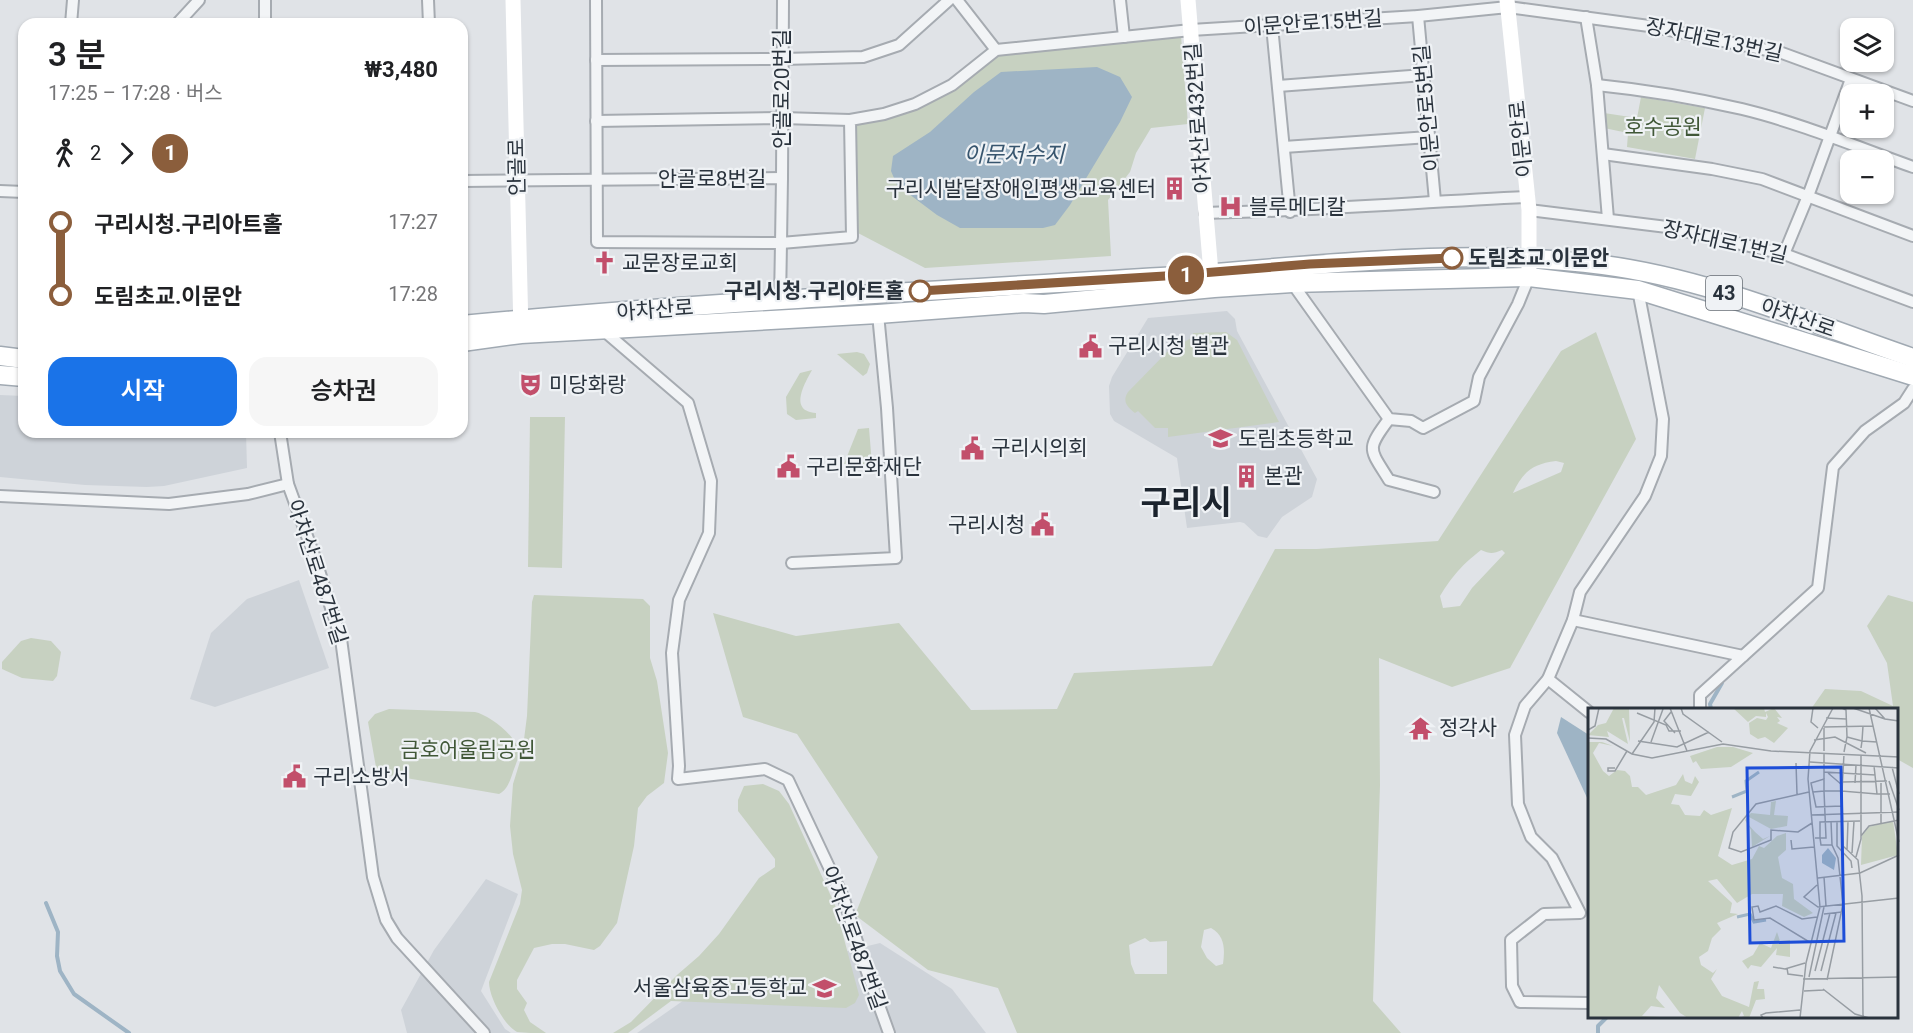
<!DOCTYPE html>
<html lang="ko">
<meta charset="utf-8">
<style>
body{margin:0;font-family:Roboto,"Noto Sans KR",sans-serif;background:#f6f6f6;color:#202124;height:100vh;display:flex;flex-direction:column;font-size:22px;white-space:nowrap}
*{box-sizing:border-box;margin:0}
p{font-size:20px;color:#757577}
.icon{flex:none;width:33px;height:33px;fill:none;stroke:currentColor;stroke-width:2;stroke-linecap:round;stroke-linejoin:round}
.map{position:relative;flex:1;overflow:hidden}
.side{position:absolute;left:18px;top:18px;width:450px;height:420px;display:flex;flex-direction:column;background:#fff;border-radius:18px;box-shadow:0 2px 4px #0004}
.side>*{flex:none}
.badge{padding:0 12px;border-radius:20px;font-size:21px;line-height:39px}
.fabs{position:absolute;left:1840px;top:18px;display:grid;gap:12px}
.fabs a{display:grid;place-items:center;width:54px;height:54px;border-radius:12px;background:#fff;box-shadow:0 2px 4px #0004;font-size:30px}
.map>.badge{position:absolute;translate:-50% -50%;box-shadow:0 0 0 3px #fff}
.legs{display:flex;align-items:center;gap:9px;height:66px;padding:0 30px;font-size:20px}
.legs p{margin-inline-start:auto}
.summary{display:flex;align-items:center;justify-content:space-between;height:102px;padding:0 30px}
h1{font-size:33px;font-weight:600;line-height:45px}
.action{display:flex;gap:12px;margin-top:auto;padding:12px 30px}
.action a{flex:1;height:69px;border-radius:18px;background:#1a73e8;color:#fff;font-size:24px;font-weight:600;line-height:69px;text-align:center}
.action a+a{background:#f6f6f6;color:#202124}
ul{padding:0 30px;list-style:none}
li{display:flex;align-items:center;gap:21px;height:72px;font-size:22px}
li i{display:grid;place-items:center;width:9px;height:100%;margin:0 8px;background:currentColor}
li i::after{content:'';width:15px;height:15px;margin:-8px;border:4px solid;border-radius:50%;background:#fff}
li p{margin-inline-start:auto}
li:first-child i{background:linear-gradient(#0000 50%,currentColor 0)}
li:last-child i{background:linear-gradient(currentColor 50%,#0000 0)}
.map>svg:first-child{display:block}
.built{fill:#ced3d9}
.green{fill:#c7d1c1;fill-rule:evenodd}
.water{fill:#9eb4c5}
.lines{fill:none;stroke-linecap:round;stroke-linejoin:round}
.stream{stroke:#9eb4c5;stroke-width:4}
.street-casing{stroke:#a6abb1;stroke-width:14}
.primary-casing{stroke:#a0a9b2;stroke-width:21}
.street{stroke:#f2f4f6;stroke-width:10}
.secondary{stroke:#fff;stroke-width:15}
.primary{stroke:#fff;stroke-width:18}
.line-1-casing{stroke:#fff;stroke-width:14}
.line-1{stroke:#8b5e3c;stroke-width:9}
.stop-1-dot{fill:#fff;stroke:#8b5e3c;stroke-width:3}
.labels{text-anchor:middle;stroke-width:4.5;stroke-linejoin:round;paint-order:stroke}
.shield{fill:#eff2f5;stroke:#656c74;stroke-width:1.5}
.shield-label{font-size:20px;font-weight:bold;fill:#2a333d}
.street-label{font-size:21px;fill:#2a333d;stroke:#eff2f5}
.park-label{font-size:21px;fill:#415838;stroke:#eff2f5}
.poi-label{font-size:21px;fill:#2a333d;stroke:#eff2f5;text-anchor:start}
.stop-label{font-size:21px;font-weight:bold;fill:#2a333d;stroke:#eff2f5;text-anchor:start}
.water-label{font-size:22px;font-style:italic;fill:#37556e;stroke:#eff2f5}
.town-label{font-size:33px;font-weight:bold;fill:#1c242e;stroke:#eff2f5}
.inset-river{fill:none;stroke:#9eb4c5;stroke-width:3}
.inset-road{fill:none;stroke:#979da3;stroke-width:1.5}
.view{fill:#1d4ed8;fill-opacity:0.15;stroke:#1d4ed8;stroke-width:3}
.inset-edge{fill:none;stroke:#2a333d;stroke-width:3}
</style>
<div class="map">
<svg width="1913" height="1033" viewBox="0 0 1913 1033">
<rect width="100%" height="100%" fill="#e0e3e7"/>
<g class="built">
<path d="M1227 311 1235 319 1237 331 1317 479 1312 497 1282 517 1267 538 1258 536 1244 523 1240 522 1187 528 1177 458 1114 421 1110 414 1109 386 1112 377 1148 318Z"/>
<path d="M0 395 24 396V432H246L247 468 164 486 147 487 85 485 0 477Z"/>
<path d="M299 580 329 668 215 707 190 699 211 633 247 599Z"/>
<path d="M486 879 518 894 481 991 505 1029 511 1033H407L401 1010 434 950Z"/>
<path d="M880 943 952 989 986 1033H637L704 986Z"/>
</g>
<g class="green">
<path d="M1181 36 1188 124 1151 128 1136 153 1130 172 1108 200 1111 256 925 268 858 233 856 124 909 113 961 85 1000 54Z"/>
<path d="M1641 97 1705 108 1695 159 1627 147 1628 133 1604 128V113L1637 118Z"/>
<path d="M1226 332 1237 340 1279 422 1168 437V428H1155L1138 411 1135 413C1127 407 1122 401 1128 392L1168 351 1193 337V333Z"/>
<path d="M1596 332 1636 439 1510 668 1452 687 1379 658 1380 785 1373 1001 1401 1033H1017L998 988 928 970 855 915 878 857 797 734 743 717 713 613 796 636 899 623 971 710 1057 709 1074 673 1212 666 1275 549H1317L1438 541 1561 351ZM1556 461 1564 463 1561 472 1513 493C1523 472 1532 464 1556 461ZM1481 550C1490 554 1493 554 1502 550L1505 553 1472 588 1460 606 1443 608 1440 596C1453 575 1462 565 1481 550ZM1211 928C1225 936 1225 949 1223 964L1216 966 1207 958 1201 947 1204 930ZM1145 938 1150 942 1167 941V974H1135L1131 964 1129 945Z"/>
<path d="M857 352 864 354 870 364 867 373 863 376 837 354Z"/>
<path d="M812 370C805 383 788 411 816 413V418L796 420 787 414 786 397 800 373Z"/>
<path d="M530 417H565L562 568 528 567Z"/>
<path d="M869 428 872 465H860L858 456 851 460 850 464H844L858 429Z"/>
<path d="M534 595 643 599 650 606V658L657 681 668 753 664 783 647 796 638 808 634 846 617 923 600 946 594 950 565 944H552L534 948 517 980V989L527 1003 524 1010 530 1022 546 1033C537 1033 524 1033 517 1032 504 1025 489 997 489 982L520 904 522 890 513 854 510 826 513 784 522 755 527 716 532 602Z"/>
<path d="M1888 595 1913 602V768L1897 759 1896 709H1811L1825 689 1861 691 1893 706 1887 663 1867 626Z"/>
<path d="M31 638 51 641 61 652 57 676 53 681 22 678 2 669V662L21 641Z"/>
<path d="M389 709 475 712C489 715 517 736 519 752 519 758 514 768 512 775 509 783 507 790 499 794L377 773 368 722 375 714Z"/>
<path d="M763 784 779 791 789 804 835 905 859 995 855 1003 846 1008 671 1001 628 1033H613L631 1022 677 975 699 956 719 934 759 878 775 867V859L738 811V800L744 786Z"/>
</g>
<g class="water">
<path d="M1097 67 1120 77 1132 97 1120 122 1070 205 1055 225 1043 228H960L937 215 897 185 891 171 893 156 930 132 974 92 1001 72Z"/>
<path d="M1561 717 1589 735V802L1557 733Z"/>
</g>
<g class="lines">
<g class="stream">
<path d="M1711 709 1710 704 1722 683"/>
<path d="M46 903 58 932 57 956 60 971 74 994 129 1033"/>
<path d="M1598 1033V1026L1608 1016"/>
</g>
<defs>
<g id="street">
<path d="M265 0V24"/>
<path d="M428 0 429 24"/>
<path d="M596 0 597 242 781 243 780 301"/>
<path d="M957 0 996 50"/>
<path d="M1120 0 1124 37"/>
<path d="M1418 16 1435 201"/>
<path d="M1586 17 1597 85 1608 219"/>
<path d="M71 24 73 0"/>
<path d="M177 24 199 0"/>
<path d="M1272 26 1290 212"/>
<path d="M596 60 783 59 863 57 899 45 949 0"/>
<path d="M1597 85C1646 90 1694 98 1742 109 1800 123 1857 147 1913 167"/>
<path d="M1278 86 1424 75"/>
<path d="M596 121 782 118 850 120"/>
<path d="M1284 147 1429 137"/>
<path d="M1603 154 1712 169 1762 179 1913 236"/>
<path d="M782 178 783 0"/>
<path d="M462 181 782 178 781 243 852 237 850 120 884 114 915 104 952 85 996 50 1191 30 1418 16 1508 7 1649 26 1782 53 1913 101"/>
<path d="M0 191 24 192"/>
<path d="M1529 210 1667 227 1784 254 1913 302"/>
<path d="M1205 213C1313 211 1420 202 1528 197"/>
<path d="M1784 254 1808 196 1851 79"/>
<path d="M1292 283 1389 419 1411 421 1423 428 1474 401 1479 377 1518 304 1529 277"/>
<path d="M603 330 688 403 711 481 709 533 679 600 672 653 679 766 678 779 765 769 788 780 844 899 862 958 889 1033"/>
<path d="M1389 419C1366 450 1369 448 1389 480L1434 492"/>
<path d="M280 432 288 484 315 558 341 639 373 877 386 920 397 938 484 1033"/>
<path d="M0 496 169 504 248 494 288 484"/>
<path d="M792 563 896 558 887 408 878 314"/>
<path d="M1573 620 1743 656"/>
<path d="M1548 679 1589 712"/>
<path d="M1700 709V695L1818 588 1833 467 1865 431 1904 403 1913 389"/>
<path d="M1589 1003 1520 1002 1512 986 1511 940 1544 914 1580 913 1552 858 1531 837 1518 804 1515 735 1525 706 1548 679 1573 620 1580 592 1645 496 1661 456 1663 419 1638 290"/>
</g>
<g id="primary">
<path d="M462 325C695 303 928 291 1161 277 1307 267 1456 246 1603 265 1710 279 1811 323 1913 358"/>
<path d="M462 342 521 334 878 314 1024 303 1044 304 1214 288 1292 283 1529 277 1638 290 1913 376"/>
<path d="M0 356 24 359"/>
<path d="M0 375 24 377"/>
</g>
</defs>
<use href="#street" class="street-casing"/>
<use href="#primary" class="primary-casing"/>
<use href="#street" class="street"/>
<g class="secondary">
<path d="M513 0 521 331"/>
<path d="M1188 0 1211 273"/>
<path d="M1507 0 1529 210V268"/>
</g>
<use href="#primary" class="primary"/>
</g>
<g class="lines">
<defs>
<path id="line-1" d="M920 291 1165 276 1310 264 1452 258"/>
</defs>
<use href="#line-1" class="line-1-casing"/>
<use href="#line-1" class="line-1"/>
</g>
<defs>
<symbol id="building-bare" viewBox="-9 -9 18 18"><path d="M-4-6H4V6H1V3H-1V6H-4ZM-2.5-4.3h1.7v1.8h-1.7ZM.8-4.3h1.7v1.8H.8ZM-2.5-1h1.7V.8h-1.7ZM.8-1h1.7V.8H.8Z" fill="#c24f6b" stroke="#eff2f5" stroke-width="2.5" paint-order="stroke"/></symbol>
<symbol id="hospital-bare" viewBox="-9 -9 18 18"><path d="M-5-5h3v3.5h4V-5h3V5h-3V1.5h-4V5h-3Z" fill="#c24f6b" stroke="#eff2f5" stroke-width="2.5" paint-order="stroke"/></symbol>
<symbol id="church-bare" viewBox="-9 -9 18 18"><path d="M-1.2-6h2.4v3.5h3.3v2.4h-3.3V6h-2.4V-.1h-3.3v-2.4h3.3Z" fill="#c24f6b" stroke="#eff2f5" stroke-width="2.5" paint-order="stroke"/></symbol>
<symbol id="civic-bare" viewBox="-9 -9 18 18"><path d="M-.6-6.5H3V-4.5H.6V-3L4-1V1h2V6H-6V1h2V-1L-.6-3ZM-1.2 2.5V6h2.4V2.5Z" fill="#c24f6b" stroke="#eff2f5" stroke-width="2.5" paint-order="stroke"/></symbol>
<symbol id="theatre-bare" viewBox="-9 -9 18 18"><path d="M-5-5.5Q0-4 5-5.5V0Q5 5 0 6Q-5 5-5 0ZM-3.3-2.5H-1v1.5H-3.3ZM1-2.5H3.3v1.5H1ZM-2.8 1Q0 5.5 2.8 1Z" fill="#c24f6b" stroke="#eff2f5" stroke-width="2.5" paint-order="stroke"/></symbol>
<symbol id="school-bare" viewBox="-9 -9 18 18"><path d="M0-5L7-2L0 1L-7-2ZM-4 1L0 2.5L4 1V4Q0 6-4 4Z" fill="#c24f6b" stroke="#eff2f5" stroke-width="2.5" paint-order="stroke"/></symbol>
<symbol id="temple-bare" viewBox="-9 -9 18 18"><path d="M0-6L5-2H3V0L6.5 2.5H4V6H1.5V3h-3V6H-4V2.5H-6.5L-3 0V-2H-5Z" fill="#c24f6b" stroke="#eff2f5" stroke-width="2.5" paint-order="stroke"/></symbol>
</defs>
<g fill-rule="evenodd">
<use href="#building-bare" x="1158" y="172" width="33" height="33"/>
<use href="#hospital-bare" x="1214" y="190" width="33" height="33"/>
<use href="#church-bare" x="588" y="246" width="33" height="33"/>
<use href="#civic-bare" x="1074" y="330" width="33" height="33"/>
<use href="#theatre-bare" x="514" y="368" width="33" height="33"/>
<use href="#school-bare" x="1204" y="422" width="33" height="33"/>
<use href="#civic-bare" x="956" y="432" width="33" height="33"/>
<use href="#civic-bare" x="772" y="450" width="33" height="33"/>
<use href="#building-bare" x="1230" y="460" width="33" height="33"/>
<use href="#civic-bare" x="1026" y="508" width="33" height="33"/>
<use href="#temple-bare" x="1404" y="712" width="33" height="33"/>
<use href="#civic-bare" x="278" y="760" width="33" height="33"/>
<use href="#school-bare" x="808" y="972" width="33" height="33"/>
</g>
<g class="stop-1-dot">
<circle cx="1452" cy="258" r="10"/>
<circle cx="920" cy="291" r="10"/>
</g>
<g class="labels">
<rect class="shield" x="1706" y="276" width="36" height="34" rx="4.5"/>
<g class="shield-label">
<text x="1724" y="300">43</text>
</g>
<g class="street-label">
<text transform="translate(1313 23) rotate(-4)" y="7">이문안로15번길</text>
<text transform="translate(1714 40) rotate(12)" y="7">장자대로13번길</text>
<text transform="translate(782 89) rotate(-90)" y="7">안골로20번길</text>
<text transform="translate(1427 108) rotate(-95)" y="7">이문안로5번길</text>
<text transform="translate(1198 118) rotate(-94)" y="7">아차산로432번길</text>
<text transform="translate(1521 139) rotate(-96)" y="7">이문안로</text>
<text transform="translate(517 167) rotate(-91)" y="7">안골로</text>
<text x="712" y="186">안골로8번길</text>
<text transform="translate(1725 242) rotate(13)" y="7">장자대로1번길</text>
<text transform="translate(655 310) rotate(-4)" y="7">아차산로</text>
<text transform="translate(1798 318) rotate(19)" y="7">아차산로</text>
<text transform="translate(317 572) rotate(72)" y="7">아차산로487번길</text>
<text transform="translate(854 938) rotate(70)" y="7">아차산로487번길</text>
</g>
<g class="park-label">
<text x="1663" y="134">호수공원</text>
<text x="468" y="757">금호어울림공원</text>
</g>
<g class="poi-label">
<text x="1156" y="196" text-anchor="end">구리시발달장애인평생교육센터</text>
<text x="1249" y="214">블루메디칼</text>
<text x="622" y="270">교문장로교회</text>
<text x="1108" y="353">구리시청 별관</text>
<text x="549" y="392">미당화랑</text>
<text x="1238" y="446">도림초등학교</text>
<text x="991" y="455">구리시의회</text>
<text x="806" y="474">구리문화재단</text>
<text x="1264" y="483">본관</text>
<text x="1025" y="532" text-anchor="end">구리시청</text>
<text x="1439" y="735">정각사</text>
<text x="313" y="784">구리소방서</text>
<text x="807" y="995" text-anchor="end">서울삼육중고등학교</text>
</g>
<g class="stop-label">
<text x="1468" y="265">도림초교.이문안</text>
<text x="904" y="298" text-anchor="end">구리시청.구리아트홀</text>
</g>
<g class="water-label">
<text x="1014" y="162">이문저수지</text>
</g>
<g class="town-label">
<text x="1186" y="514">구리시</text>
</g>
</g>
<g transform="translate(1588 708)">
<rect width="310" height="310" fill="#e0e3e7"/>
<path d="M26 0H41L42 34 36 10H34L40 36 19 23 21 29 0 27 10 17 18 15ZM145 0H176L177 4 186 0 194 10 189 9 192 13 189 15 200 20 186 35 177 29 170 31 162 26 161 15 169 10 178 12 180 9 178 5V9L168 8 160 14ZM0 34H14L25 38 11 35 5 45 15 63 21 68 29 62 37 63 42 68 44 79H50L58 87 88 77 95 66 97 73 104 76 107 68 111 74 103 88 87 86 83 96 91 97 97 107 112 108 116 102 123 107 144 100 130 148 144 157 164 151 171 138 176 140 189 128 198 125V142L190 149 194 170 205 176 206 191 225 205 216 209 194 198 195 186H164L149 195 129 171 120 173 144 195 142 205 150 206 129 215 133 221 124 230 120 243 111 249 113 257 125 265 129 261 123 271 134 288 161 299 166 274 171 273 169 281H176L177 291 168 292 161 310H151L156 308 154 303 150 310H100L92 305 71 277 68 290 77 300 63 298 54 308 89 310H0ZM129 39H145L165 45 143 59 113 61 108 53 105 55 102 48ZM188 93 186 107 200 108 199 118 183 121 161 109 159 115 167 124 175 131 182 128 164 139 163 122 157 112 163 105 182 107 183 94ZM305 113 310 147 273 157 274 128 281 119ZM189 224 192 233 202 232V249L188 247 189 240 173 259 163 257 160 261 154 253 165 247 172 235 183 240Z" fill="#c7d1c1"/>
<path d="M240 140 248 150 246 162 234 155V147Z" fill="#9eb4c5"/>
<path class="inset-river" d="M144 89 159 83 158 73 171 64M149 209 162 206 166 214 178 212"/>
<path class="inset-road" d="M82 0 99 43M93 0 95 6 134 34M225 0 223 14 230 20M254 0 258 2 259 29 256 44M265 0 297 11M281 0 311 134M287 0 297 11 311 13M83 4 76 13 87 25M49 5 78 17 81 23H93M238 10 258 11M236 19 285 18M0 22 7 18 11 0M259 29 274 33 275 18M0 30 18 31 44 46 64 50 135 36 183 43 311 49M226 32 247 29 278 45M50 33 89 39 121 24M63 34 75 1M273 40 274 33 289 34M236 43V20M44 46 66 14 67 0M222 54 311 60M208 55 209 86M304 59 311 86M27 60H20V63H27L39 43M236 64 287 67 286 58M240 65 254 77M287 67 289 86H302M236 71V46M301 73 311 102M254 74 299 73M267 75 268 57M293 75V115M221 84 168 96 145 124 141 140 153 144 183 132V122L210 124 224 115M225 84 236 83V71L223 75 228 99 254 98M223 107 311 104M243 113 244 137M249 113V138L263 153 264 160M273 128 281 118 311 112M227 130H232V114L272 113M203 132 204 141 226 139M259 142 260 113M264 145 266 113M268 149 273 131V47M236 169 238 198M230 170 272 165 311 147M229 177 216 189 230 199 311 190M236 206 254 204M223 235 182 210 166 212 164 199 170 198 172 204 188 198 214 211 229 209M185 259 197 261 217 255M199 260 200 266 215 268M227 263 242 205M233 263 248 205M221 269 236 199M215 271 311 269M239 272 255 196 250 150 244 137H233L232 130H238L236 83H254L256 46M235 281 267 306 281 310M216 283 236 282M275 308 274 188 270 152 255 138 254 83 289 86M175 310 173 307 178 305 212 302M212 310 218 255 232 199 220 71 222 43 245 0"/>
<path class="view" d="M253 59 256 233 162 235 159 60Z"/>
<rect width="310" height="310" class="inset-edge"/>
</g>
</svg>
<div class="fabs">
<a><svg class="icon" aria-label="layers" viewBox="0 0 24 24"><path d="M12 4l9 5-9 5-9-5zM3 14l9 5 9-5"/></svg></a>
<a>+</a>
<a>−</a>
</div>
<b class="badge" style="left:1186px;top:275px;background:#8b5e3c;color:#fff">1</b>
<section class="side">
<div class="summary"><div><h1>3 분</h1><p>17:25 – 17:28 · 버스</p></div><b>₩3,480</b></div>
<div class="legs"><svg class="icon" aria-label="walk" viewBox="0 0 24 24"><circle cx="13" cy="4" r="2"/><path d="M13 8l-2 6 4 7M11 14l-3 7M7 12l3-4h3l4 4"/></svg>2<svg class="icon" aria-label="forward" viewBox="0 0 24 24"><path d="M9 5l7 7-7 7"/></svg><b class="badge" style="background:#8b5e3c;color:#fff">1</b></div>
<ul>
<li><i style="color:#8b5e3c"></i><b>구리시청.구리아트홀</b><p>17:27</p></li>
<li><i style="color:#8b5e3c"></i><b>도림초교.이문안</b><p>17:28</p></li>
</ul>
<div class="action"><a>시작</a><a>승차권</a></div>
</section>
</div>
